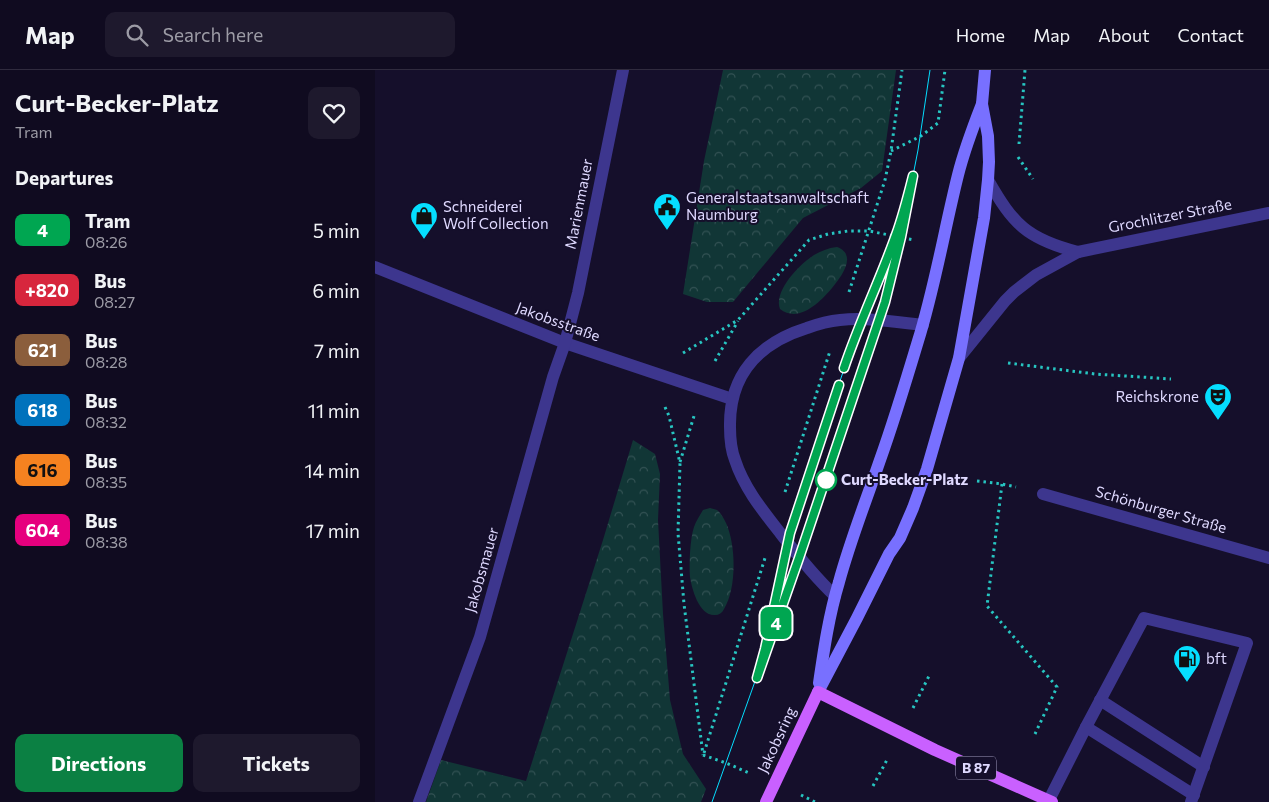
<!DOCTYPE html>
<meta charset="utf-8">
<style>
body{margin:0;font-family:Commissioner,sans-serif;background:#1e192d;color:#f1f3f6;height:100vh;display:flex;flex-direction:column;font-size:19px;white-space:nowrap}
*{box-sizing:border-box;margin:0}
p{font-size:16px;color:#9c9ba5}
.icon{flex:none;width:28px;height:28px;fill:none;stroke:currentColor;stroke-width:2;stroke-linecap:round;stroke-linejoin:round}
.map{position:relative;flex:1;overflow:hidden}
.sheet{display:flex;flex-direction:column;background:#100b20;width:375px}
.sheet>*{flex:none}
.badge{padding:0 10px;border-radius:8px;font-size:18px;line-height:32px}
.map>.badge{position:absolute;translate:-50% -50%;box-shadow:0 0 0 2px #fff}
h2{padding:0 15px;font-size:19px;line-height:45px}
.round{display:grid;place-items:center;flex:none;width:52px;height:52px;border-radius:10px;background:#1e192d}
.headline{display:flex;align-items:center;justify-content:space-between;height:85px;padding:0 15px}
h1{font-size:24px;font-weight:700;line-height:38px}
.action{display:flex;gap:10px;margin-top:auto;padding:10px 15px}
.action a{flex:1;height:58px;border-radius:10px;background:#0b8043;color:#fff;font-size:20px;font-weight:700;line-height:58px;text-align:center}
.action a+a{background:#1e192d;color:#f1f3f6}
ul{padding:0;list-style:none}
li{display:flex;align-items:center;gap:15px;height:60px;padding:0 15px}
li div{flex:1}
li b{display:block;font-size:19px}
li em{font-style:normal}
li .badge{min-width:55px;font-weight:700;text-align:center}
header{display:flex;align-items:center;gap:30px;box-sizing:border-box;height:70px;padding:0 25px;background:#100b20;border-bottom:1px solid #302b3e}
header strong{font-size:24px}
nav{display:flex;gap:28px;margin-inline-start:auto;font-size:18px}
.search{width:350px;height:45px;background:#1e192d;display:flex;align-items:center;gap:12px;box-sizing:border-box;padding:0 18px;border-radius:10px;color:#9c9ba5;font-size:19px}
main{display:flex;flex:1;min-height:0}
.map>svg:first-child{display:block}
.park{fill:url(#park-crowns)}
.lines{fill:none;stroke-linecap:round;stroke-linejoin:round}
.path{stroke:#27c5c1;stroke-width:3;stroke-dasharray:2.5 4;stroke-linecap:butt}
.service{stroke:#3d368e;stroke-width:12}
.pedestrian{stroke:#3d368e;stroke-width:12}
.minor{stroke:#3d368e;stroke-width:12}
.secondary{stroke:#7870ff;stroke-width:12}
.primary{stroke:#c960ff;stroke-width:12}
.tram{stroke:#05deff;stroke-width:1}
.line-casing{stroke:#fff;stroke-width:11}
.line{stroke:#00a651;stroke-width:8}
.stop-dot{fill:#fff;stroke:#00a651;stroke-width:2.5}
.labels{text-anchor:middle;stroke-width:4;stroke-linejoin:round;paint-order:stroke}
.shield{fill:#150f2b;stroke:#a29cbf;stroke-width:1}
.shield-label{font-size:14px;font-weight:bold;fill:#dfd9ff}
.poi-label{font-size:15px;fill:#dfd9ff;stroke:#150f2b;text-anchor:start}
.street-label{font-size:15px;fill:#dfd9ff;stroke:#150f2b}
.stop-label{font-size:15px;font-weight:bold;fill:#dfd9ff;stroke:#150f2b;text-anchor:start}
</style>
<header>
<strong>Map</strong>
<div class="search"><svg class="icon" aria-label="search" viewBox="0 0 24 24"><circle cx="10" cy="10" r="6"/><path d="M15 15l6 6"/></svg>Search here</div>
<nav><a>Home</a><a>Map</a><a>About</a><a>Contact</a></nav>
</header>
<main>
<section class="sheet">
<div class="headline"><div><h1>Curt-Becker-Platz</h1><p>Tram</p></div><a class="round"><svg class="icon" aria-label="heart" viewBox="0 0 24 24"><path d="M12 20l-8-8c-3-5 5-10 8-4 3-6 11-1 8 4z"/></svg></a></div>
<h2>Departures</h2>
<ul>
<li><span class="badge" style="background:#00a651;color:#fff">4</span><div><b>Tram</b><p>08:26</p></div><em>5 min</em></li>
<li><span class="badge" style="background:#d7263d;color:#fff">+820</span><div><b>Bus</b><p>08:27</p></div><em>6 min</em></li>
<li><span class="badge" style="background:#8b5e3c;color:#fff">621</span><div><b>Bus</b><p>08:28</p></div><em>7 min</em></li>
<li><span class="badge" style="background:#0072bc;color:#fff">618</span><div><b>Bus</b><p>08:32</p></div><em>11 min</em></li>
<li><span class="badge" style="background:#f58220;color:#111">616</span><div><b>Bus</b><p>08:35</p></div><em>14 min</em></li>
<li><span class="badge" style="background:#e6007e;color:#fff">604</span><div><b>Bus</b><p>08:38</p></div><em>17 min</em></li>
</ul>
<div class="action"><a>Directions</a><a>Tickets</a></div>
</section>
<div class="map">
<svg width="894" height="732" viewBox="0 0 894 732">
<defs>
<pattern id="park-crowns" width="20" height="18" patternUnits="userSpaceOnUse" patternTransform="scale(1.25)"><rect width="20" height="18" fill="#113636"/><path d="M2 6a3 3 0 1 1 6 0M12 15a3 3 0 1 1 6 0" fill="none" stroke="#335254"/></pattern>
</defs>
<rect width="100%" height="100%" fill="#150f2b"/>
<g class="park">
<path d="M348 0H521L507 101 486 118 428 148 358 232H332L308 224 329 91Z"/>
<path d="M462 177C483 185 466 207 457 218 446 231 424 254 405 239 398 221 425 194 439 185 446 181 453 178 462 177Z"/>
<path d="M258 370 280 384 285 404 283 450 288 544 295 630 308 684 331 719 326 732H51L66 690 151 711 228 470Z"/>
<path d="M335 438C337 439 340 439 342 440 346 443 349 449 351 453 361 475 362 518 349 539 347 543 344 545 340 545 324 546 317 519 315 507 314 494 315 469 319 457 321 451 325 445 328 440Z"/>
</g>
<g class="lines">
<g class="path">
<path d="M644 74 650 0"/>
<path d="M516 81 546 66 563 53 570 0"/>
<path d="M643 87 658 109"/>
<path d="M474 222 510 110 516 81 527 0"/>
<path d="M308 283 363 250 434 170 453 164 473 161H494L539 170"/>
<path d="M340 291 363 251"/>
<path d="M633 293 720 304 796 309"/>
<path d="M290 337 294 346 305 393 303 463 309 534 328 685"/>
<path d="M305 392 319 346"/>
<path d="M602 411 627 414 641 417"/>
<path d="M627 414 612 536 682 617 660 664"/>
<path d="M410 422 455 281"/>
<path d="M538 638 555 604"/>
<path d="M329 683 390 488"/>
<path d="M328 685 351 693 374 703"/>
<path d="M498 716 513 688"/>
<path d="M426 725 440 732"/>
</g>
<g class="service">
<path d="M725 630 829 697"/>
<path d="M711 657 819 725"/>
<path d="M674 730 711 657 769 548 872 573 816 732"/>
</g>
<g class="pedestrian">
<path d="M0 197 190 273 357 329"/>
<path d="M460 526C440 507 423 486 406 464 388 441 369 418 360 390 356 380 355 368 355 357 354 305 384 273 432 258 443 254 454 251 465 250 492 247 521 252 548 255"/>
</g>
<g class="minor">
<path d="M613 110C638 154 652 169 703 182"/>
<path d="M584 288 630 231 639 222 661 205 703 182 894 143"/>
<path d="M668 424 894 488"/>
<path d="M44 732 105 567 178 307 190 273 203 223 248 0"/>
</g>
<g class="secondary">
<path d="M444 613C449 579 454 545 464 512 475 471 491 431 505 390 519 351 531 311 543 271 560 217 569 161 583 105 589 81 598 57 607 34"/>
<path d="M443 622 482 548 514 484 525 468 538 438 552 399 584 288 609 148 613 110 614 92 613 66 607 34 610 0"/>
</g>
<path class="primary" d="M391 732 443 622 560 680 677 732"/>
<g class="tram">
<path d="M397 547 415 463 423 437 475 281 521 165"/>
<path d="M337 732 424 488 510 232 526 167 543 80 555 0"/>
</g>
</g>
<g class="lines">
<defs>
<path id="line" d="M464 315 415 463 390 579 382 608 424 488 510 232 526 167 538 106C533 126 528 146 521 165 505 210 484 253 469 298"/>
</defs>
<use href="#line" class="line-casing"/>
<use href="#line" class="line"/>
</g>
<defs>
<symbol id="civic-pin" viewBox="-11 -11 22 30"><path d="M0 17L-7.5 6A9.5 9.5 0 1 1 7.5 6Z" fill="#05deff" stroke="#150f2b"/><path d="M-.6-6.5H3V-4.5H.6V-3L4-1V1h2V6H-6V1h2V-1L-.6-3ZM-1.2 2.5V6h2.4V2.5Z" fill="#111"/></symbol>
<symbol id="shop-pin" viewBox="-11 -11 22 30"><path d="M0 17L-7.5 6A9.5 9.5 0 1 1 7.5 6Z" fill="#05deff" stroke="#150f2b"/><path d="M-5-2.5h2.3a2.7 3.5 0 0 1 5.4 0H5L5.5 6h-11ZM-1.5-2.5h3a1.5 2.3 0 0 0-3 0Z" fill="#111"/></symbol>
<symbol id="theatre-pin" viewBox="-11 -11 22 30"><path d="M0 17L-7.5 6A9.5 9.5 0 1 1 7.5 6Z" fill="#05deff" stroke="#150f2b"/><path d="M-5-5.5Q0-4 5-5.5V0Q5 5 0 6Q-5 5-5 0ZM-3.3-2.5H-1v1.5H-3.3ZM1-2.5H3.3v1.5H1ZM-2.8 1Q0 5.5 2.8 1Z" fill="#111"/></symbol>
<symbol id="fuel-pin" viewBox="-11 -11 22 30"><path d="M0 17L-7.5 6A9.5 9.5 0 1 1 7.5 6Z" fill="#05deff" stroke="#150f2b"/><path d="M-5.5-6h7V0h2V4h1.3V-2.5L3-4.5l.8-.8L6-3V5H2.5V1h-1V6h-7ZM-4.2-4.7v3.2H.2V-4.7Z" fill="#111"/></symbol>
</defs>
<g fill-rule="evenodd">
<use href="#civic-pin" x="276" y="121" width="32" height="43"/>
<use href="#shop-pin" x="33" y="130" width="32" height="43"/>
<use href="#theatre-pin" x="827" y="311" width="32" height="43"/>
<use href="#fuel-pin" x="796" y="573" width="32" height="43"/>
</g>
<circle class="stop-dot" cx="451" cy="410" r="10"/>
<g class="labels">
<rect class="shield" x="581" y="686.5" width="40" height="23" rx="4"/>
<g class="shield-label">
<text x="601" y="703">B 87</text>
</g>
<g class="poi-label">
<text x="311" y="133">Generalstaatsanwaltschaft<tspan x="311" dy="17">Naumburg</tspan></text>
<text x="68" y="142">Schneiderei<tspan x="68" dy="17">Wolf Collection</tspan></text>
<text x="824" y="332" text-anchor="end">Reichskrone</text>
<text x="831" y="594">bft</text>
</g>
<g class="street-label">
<text transform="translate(204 134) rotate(-79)" y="5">Marienmauer</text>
<text transform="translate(795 146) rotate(-11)" y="5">Grochlitzer Straße</text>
<text transform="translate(183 252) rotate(20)" y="5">Jakobsstraße</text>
<text transform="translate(786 440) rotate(16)" y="5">Schönburger Straße</text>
<text transform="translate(107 500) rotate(-74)" y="5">Jakobsmauer</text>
<text transform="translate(402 670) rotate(-65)" y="5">Jakobsring</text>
</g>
<g class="stop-label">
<text x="466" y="415">Curt-Becker-Platz</text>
</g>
</g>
</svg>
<b class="badge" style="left:401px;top:553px;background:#00a651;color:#fff">4</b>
</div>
</main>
